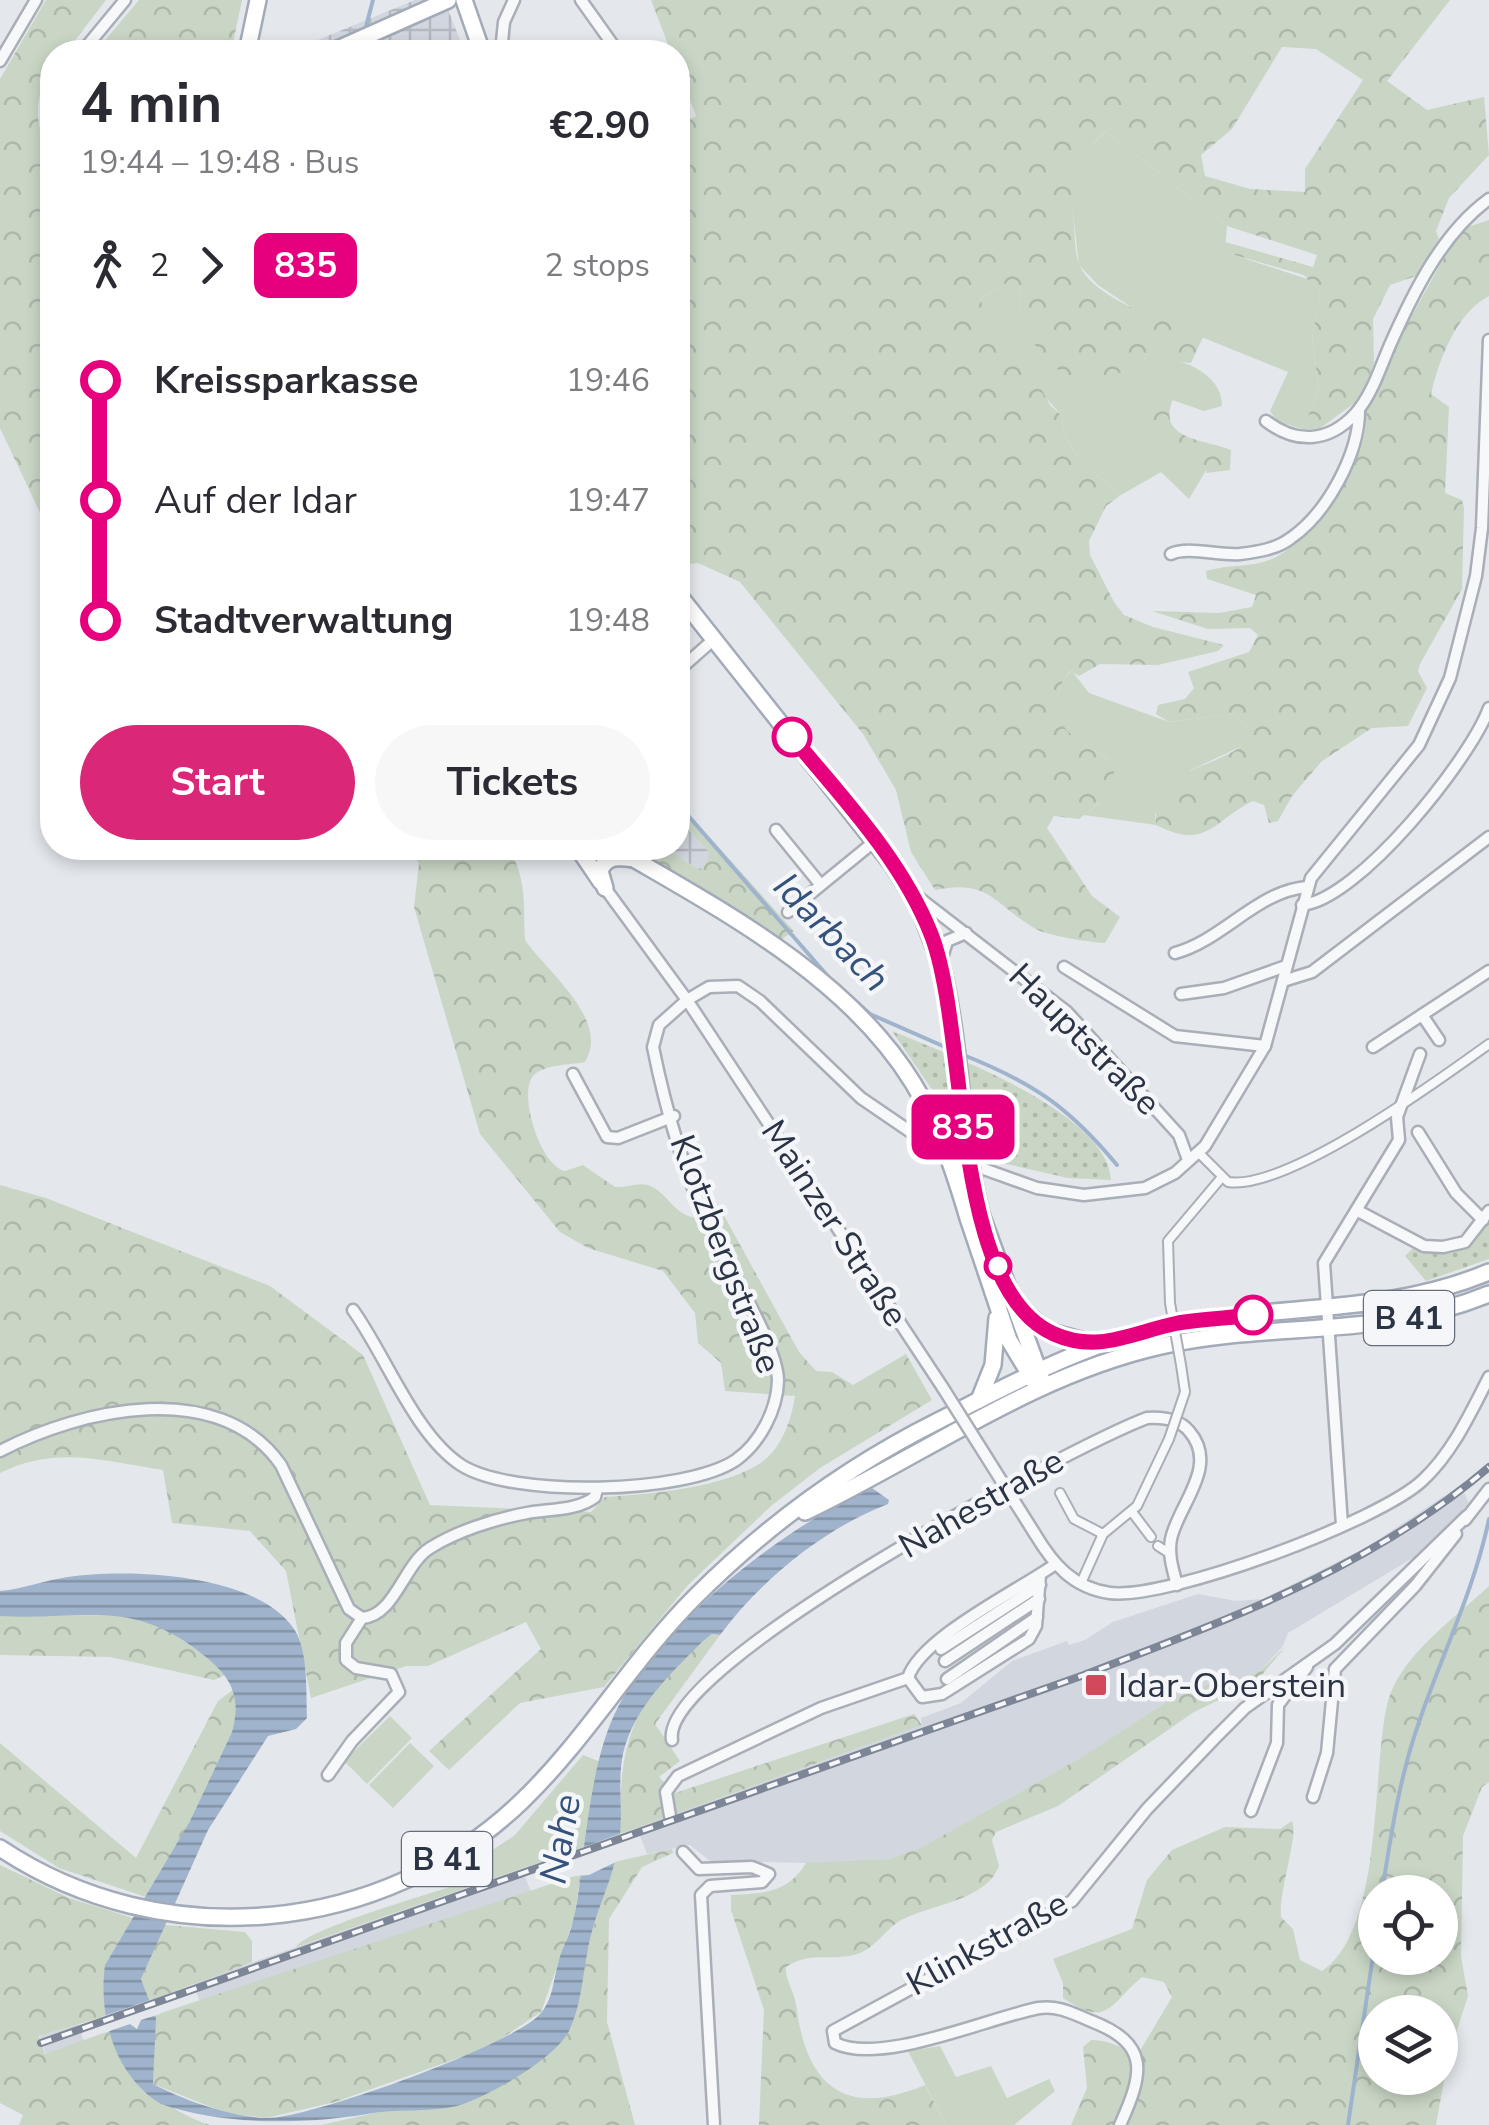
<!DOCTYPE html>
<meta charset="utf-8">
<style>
body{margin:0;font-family:"Nunito Sans",sans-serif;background:#f7f7f7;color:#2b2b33;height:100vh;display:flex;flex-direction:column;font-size:38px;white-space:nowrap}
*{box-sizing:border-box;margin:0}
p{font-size:32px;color:#7c7c81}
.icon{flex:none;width:55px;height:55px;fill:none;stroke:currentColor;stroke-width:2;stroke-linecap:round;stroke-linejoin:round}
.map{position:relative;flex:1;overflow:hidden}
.side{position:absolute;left:40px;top:40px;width:650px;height:820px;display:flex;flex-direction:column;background:#fff;border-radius:40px;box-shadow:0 5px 15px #0003}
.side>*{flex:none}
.badge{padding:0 20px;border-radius:15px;font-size:35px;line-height:65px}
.tools{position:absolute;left:1358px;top:1875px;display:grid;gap:20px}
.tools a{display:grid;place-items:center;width:100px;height:100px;border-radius:50%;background:#fff;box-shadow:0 5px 15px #0003;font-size:50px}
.map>.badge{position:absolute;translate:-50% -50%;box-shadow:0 0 0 5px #fff}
.legs{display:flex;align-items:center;gap:15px;height:110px;padding:0 40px;font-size:32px}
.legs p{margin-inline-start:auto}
.summary{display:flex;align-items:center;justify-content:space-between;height:170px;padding:0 40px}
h1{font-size:55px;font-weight:700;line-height:75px}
.primary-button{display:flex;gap:20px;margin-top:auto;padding:20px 40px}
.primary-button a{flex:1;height:115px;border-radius:60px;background:#db2777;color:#fff;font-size:40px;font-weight:700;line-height:115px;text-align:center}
.primary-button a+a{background:#f7f7f7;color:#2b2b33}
ul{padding:0 40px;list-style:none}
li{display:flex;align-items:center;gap:35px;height:120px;font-size:38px}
li i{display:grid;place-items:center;width:15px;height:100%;margin:0 12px;background:currentColor}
li i::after{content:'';width:25px;height:25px;margin:-12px;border:8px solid;border-radius:50%;background:#fff}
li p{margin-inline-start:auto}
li:first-child i{background:linear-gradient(#0000 50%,currentColor 0)}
li:last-child i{background:linear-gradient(currentColor 50%,#0000 0)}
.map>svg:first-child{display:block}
.built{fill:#d2d6de}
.industrial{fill:url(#industrial-grid)}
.green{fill:#c9d6c5}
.forest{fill:url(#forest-crowns);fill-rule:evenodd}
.park{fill:url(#park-dots)}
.water{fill:url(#water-rules)}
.pier{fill:#e4e7ec}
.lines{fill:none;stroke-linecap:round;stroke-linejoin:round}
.stream{stroke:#9fb4cc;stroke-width:4}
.pedestrian-casing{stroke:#a9aeb7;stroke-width:12}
.minor-casing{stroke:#a9aeb7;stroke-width:15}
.primary-casing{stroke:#a3abb8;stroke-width:20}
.pedestrian{stroke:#f7f8fa;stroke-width:8}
.minor{stroke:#f7f8fa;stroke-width:10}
.primary{stroke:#fff;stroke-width:15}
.rail-casing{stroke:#7d8696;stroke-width:8}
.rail{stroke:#f4f6f9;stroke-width:4;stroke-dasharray:11;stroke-linecap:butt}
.pedestrian-bridge-casing{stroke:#a9aeb7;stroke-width:12;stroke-linecap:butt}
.minor-bridge-casing{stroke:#a9aeb7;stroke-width:15;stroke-linecap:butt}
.primary-bridge-casing{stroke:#a3abb8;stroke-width:20;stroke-linecap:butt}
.pedestrian-bridge{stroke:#f7f8fa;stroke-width:8}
.minor-bridge{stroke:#f7f8fa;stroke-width:10}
.primary-bridge{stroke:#fff;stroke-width:15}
.line-1-casing{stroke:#fff;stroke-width:22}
.line-1{stroke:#e6007e;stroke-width:15}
.stop-1-dot{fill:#fff;stroke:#e6007e;stroke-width:5}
.poi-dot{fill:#d1495b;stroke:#f4f6f9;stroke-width:4}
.labels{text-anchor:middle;stroke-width:9;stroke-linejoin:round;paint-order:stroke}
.shield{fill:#f4f6f9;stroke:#676e7b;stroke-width:2.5}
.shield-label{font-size:32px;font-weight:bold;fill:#2b3445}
.street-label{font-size:35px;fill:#2b3445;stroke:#f4f6f9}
.poi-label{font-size:35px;fill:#2b3445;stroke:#f4f6f9;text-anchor:start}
.water-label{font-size:38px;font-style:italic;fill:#34527a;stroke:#f4f6f9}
</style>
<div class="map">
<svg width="1489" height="2125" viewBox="0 0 1489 2125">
<defs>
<pattern id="industrial-grid" width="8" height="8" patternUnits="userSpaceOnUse" patternTransform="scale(2.5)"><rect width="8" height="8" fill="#d2d6de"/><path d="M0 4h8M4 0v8" fill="none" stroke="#b4b8c0"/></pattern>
<pattern id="forest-crowns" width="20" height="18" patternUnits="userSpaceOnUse" patternTransform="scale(2.5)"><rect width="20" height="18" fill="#c9d6c5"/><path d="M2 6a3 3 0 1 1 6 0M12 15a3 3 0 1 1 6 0" fill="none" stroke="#adb8ab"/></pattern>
<pattern id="park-dots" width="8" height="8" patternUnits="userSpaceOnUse" patternTransform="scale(2.5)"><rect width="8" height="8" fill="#c9d6c5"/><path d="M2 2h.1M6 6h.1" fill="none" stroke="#adb8ab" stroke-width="1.8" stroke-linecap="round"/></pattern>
<pattern id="water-rules" width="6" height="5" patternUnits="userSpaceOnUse" patternTransform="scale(2.5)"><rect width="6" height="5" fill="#9fb4cc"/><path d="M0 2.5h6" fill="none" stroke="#8293a7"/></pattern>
</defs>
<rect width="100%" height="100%" fill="#e4e7ec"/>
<g class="built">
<path d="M1461 1485 1469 1504 1416 1556 1288 1633 1283 1646 1260 1671 1225 1687 1166 1702 1082 1757 922 1847 890 1859 853 1864 710 1861 690 1845 647 1854 637 1828 922 1725 921 1718 961 1703 1012 1661 1067 1641 1069 1645 1085 1640 1113 1622 1198 1594 1236 1601 1263 1599 1367 1547Z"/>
<path d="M522 1869 531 1892 200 2002 193 1983Z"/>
<path d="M78 2024 84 2041 46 2055 40 2036Z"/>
</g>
<g class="industrial">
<path d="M415 0H444L465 52 296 49Z"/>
<path d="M678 818 708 851 709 857 701 871 665 848H678Z"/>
</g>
<g class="green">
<path d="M1105 131 1227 226 1225 252 1313 281 1320 295 1312 338 1319 391 1302 429 1277 421 1270 411 1288 372 1137 311 1098 285 1079 265 1071 196 1077 162Z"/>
<path d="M1007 283H1019L1021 311 1118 374C1127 369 1138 359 1147 358 1175 354 1223 372 1222 406L1204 411 1158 395 1150 428 1208 467 1189 499 1161 472 1121 495C1096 473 1062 452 1062 416L999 344 986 337 981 298Z"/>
<path d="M1072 671 1089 693 1169 722 1234 714 1247 728 1244 745 1191 770 1155 814 1156 825 1084 815 1098 804 1114 763C1087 743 1046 732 1059 691 1062 682 1064 677 1072 671Z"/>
<path d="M390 1716 412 1738 367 1784 344 1761Z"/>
<path d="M410 1743 434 1766 393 1808 369 1785Z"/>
<path d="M583 1755 601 1762 584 1847 296 1947C308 1928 436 1892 466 1882L476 1861 515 1835Z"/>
<path d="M940 2046 956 2077 991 2066 1007 2098 1049 2079 1055 2091 1014 2125H946L908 2051Z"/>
</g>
<g class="forest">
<path d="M46 0H106L66 52H52C52 71 43 81 39 99 34 123 46 148 52 171V538L0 428V79Z"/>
<path d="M139 0H242L231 52H95Z"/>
<path d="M651 0H1450L1387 81 1427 110 1484 97 1489 155 1449 198 1436 231 1439 239 1416 276 1390 285 1373 319 1374 363 1360 399 1319 429H1302L1319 391 1312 338 1320 294 1304 275 1224 252 1222 241 1313 267 1317 255 1227 226 1105 131C1080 156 1069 177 1073 214 1075 229 1074 246 1078 261 1089 299 1170 323 1204 335L1191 363 1145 358 1118 374 1073 385 1030 340 1021 311 1019 283H1007L981 298 987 337 999 344 1010 340 1018 347 1050 405 1062 416C1062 452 1096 473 1121 495L1106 506 1089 541 1090 555 1114 602 1124 615 1153 627 1224 645 1218 651 1158 665 1100 664 1079 676 1071 671C1064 677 1062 682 1059 692 1047 731 1087 744 1114 763 1116 790 1099 804 1079 819L1054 816 1047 828 1092 896 1120 917 1105 943C1089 942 1047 936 1034 928 993 904 991 879 935 890L911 852 896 790 863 734 740 582 698 563 678 565V125L696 116 678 68V52H671ZM1282 47 1316 49 1363 80 1305 169V192L1250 189 1205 176 1201 155 1232 129Z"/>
<path d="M1489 220V296C1456 313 1439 360 1431 394L1449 407 1445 493 1462 500 1464 508 1462 589 1420 664 1418 671 1427 688 1408 726 1372 728 1322 761 1292 796 1278 821 1269 823 1264 805 1253 801C1212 821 1207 851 1156 825 1152 769 1208 771 1243 745L1247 728 1234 714 1169 722 1156 714 1158 705 1185 699 1194 688 1188 672 1249 652 1258 635 1250 628 1208 629 1152 611 1219 613 1252 607 1256 595 1207 579 1206 571C1228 564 1253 568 1274 558 1313 539 1374 456 1365 411L1389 357 1452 243 1465 228Z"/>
<path d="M1158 395 1173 399C1156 440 1204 439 1231 450L1230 470 1206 473 1207 467 1150 428 1146 407Z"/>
<path d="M678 794 688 813 794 931 779 941 637 853V848H665L701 871 709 857 708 851 678 818Z"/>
<path d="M408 848H508C528 879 523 907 525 940 546 971 611 1020 585 1062 571 1065 543 1064 533 1076 518 1094 540 1166 565 1171L583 1165 615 1187C625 1188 638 1182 648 1185 668 1192 672 1214 696 1218L716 1201 799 1352 816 1371 832 1372 853 1385 906 1354 932 1400 820 1468 771 1506 688 1585 604 1687 520 1703 449 1770 429 1751 541 1649 526 1622 428 1666H406L311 1698 286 1571 250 1531 172 1523 163 1470C104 1461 56 1445 0 1473V1185L46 1198 270 1286 363 1355 430 1505 591 1512 605 1497C649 1494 741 1487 771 1454 785 1438 792 1416 795 1396L725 1391 721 1363 698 1343 695 1313 663 1271 588 1248 560 1232 480 1134 414 907 419 863Z"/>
<path d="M1489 1586V1782L1482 1787 1463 1836 1461 1956 1468 1996 1448 2058 1436 2125H1071L1087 2088 1083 2047 1091 2040C1111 2039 1122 2052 1141 2049L1172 1997 1164 1982 1142 1977C1109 2004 1109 2029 1063 1998V1983L1053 1959 1132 1929 1147 1880 1172 1850 1225 1827 1280 1829 1292 1821C1299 1835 1278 1893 1281 1917L1293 1929 1300 1960 1322 1971C1385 1929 1371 1765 1388 1701 1401 1655 1456 1617 1489 1586ZM1375 1892H1440V1958H1375ZM1375 2012H1440V2078H1375Z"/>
<path d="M117 1615C163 1620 192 1646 227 1674L214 1680 110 1657 0 1655V1616Z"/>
<path d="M712 1634 720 1635 655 1724 680 1761 659 1777 675 1793 914 1714 922 1725 620 1834C619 1733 634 1700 712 1634Z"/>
<path d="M1286 1646 1256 1682 1194 1712 1058 1806 996 1832 992 1840 999 1866C986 1902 925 1905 898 1922 882 1933 874 1950 854 1955 828 1961 809 1951 786 1967 785 1980 794 1991 796 2004 806 2086 844 2119 925 2085L946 2125H759L764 2010 731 1910V1895C763 1893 787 1894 806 1863L890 1859 922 1847 1082 1757 1166 1702 1212 1683 1225 1687 1260 1671Z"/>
<path d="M234 1689 236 1717 232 1732 190 1821 146 1897 59 1868 0 1831V1743L136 1858 218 1701Z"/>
<path d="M672 1849 673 1853 642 1867 609 1919 607 2022 635 2125H321L392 2109 456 2106 555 2048 568 2033 590 1937 614 1862Z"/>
<path d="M0 1865 69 1898 133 1918 105 1965 106 2016 39 2036 45 2054 109 2031C122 2074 168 2112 210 2125H19L23 2115 0 2103Z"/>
<path d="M581 1874 574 1919 541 2012 487 2048 335 2102 266 2118 226 2113 153 2084 155 2015Z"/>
<path d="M165 1925 245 1932 252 1941V1962L149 2001 141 1979Z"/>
</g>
<g class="park">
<path d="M892 1031C947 1054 1108 1112 1111 1180L1068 1178 976 1157 956 1138 939 1100Z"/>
<path d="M1489 1222V1259L1426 1281 1405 1256 1412 1249C1447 1255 1467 1252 1489 1222Z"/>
</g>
<path class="water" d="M872 1488 889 1500 888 1504C823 1529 761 1580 720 1635L712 1634 702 1642C672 1672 640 1702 626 1743 616 1772 623 1804 620 1834 617 1869 600 1901 591 1935 583 1966 583 2002 569 2031 555 2059 486 2098 457 2106 429 2113 396 2108 367 2114 301 2125 221 2125 161 2104 115 2076 98 2017 105 1965L190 1821 232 1732C241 1699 233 1679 207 1658 132 1596 88 1621 0 1616V1591C23 1589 45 1580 68 1577 127 1568 265 1573 297 1634 308 1657 306 1693 307 1718L296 1729 268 1736 208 1830 141 1979 156 2018 153 2084C183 2100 234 2118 268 2118 311 2118 514 2045 541 2013 553 1999 553 1981 558 1964 561 1949 570 1936 573 1921 580 1894 581 1866 585 1839 591 1797 598 1745 618 1707 663 1622 785 1526 872 1488Z"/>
<g class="pier">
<path d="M625 1832 620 1860 589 1875 576 1876 579 1849Z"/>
<path d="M153 1999 160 2014 141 2020 137 2029 130 2024 104 2033 101 2017Z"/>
</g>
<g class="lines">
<g class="stream">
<path d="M364 34 373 0"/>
<path d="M678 804 832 981"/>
<path d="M840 987 870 1014 952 1050"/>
<path d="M961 1054C1032 1082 1068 1106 1117 1165"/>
<path d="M1382 1892C1391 1835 1399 1780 1418 1725 1441 1656 1474 1591 1489 1519"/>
<path d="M1348 2125 1375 1942"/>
</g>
<defs>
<g id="pedestrian">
<path d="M1199 1153 1228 1182C1287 1191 1439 1080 1489 1044"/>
<path d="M1170 1303 1168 1241 1222 1177"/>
<path d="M1181 1365 1185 1392"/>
<path d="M1060 1493 1074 1519 1103 1534"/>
<path d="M1132 1512 1151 1537"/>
<path d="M1158 1546 1169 1553"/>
<path d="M1081 1583 1103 1534 1137 1506 1169 1439"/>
</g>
<g id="minor">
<path d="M581 0 618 52"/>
<path d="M82 52 125 0"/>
<path d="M501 52 504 22 514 0"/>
<path d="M0 61 36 0"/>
<path d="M52 98 49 129 52 139"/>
<path d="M1266 421C1296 444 1328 443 1355 414 1372 395 1380 368 1390 345 1413 293 1442 233 1489 199"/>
<path d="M1171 554C1188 546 1219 556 1240 554 1257 552 1277 549 1291 538 1327 513 1359 454 1359 411"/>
<path d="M678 671 713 640"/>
<path d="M776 830 820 884"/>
<path d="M605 888 687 1000 943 1388"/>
<path d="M914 894 1067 1012 1179 1135 1187 1157"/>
<path d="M1302 905C1358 900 1470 760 1489 708"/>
<path d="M788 912 875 841"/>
<path d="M1175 953C1223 940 1257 891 1307 887"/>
<path d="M941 961 947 941 966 933"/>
<path d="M1064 967 1175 1036 1265 1046"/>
<path d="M1283 981 1312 972 1489 837"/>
<path d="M1181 994 1224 988 1286 966"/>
<path d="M1422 1015 1439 1040"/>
<path d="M1373 1047 1489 971"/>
<path d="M573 1074 607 1137 618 1138 674 1116"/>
<path d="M1418 1132 1456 1193 1483 1220"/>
<path d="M1358 1211 1424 1246 1443 1247 1465 1242 1489 1211"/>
<path d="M353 1310C386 1356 415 1435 461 1465 512 1498 686 1494 736 1460 760 1443 777 1410 778 1381 778 1345 727 1266 710 1229 685 1174 665 1107 653 1047L659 1025 687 1000 709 987 738 986 760 1001 861 1098 921 1139 967 1163 1037 1188 1084 1195 1145 1188 1175 1173 1205 1146 1265 1046 1311 878 1419 745 1450 678 1476 576 1482 528 1489 340"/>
<path d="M0 1451C81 1409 219 1377 281 1465L349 1609 362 1618C395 1616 403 1565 430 1548 457 1531 495 1519 527 1513 548 1509 577 1511 595 1497L597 1489"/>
<path d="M1465 1520 1489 1489"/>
<path d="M1342 1525 1324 1263 1399 1140 1397 1117 1420 1054"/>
<path d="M1035 1534C1053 1564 1073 1588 1110 1593 1168 1600 1380 1521 1423 1480 1453 1452 1471 1412 1489 1377"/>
<path d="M941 1649 1040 1585"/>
<path d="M945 1661 1039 1599"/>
<path d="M908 1678 922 1697 942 1694 1029 1639 1036 1626 1040 1575"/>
<path d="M947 1679 1037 1617"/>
<path d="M672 1740C659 1665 1075 1445 1147 1418 1162 1417 1179 1419 1189 1431 1220 1466 1178 1505 1171 1539 1168 1555 1173 1570 1177 1585"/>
<path d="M328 1775 352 1741 399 1692 391 1674 356 1668 346 1660V1643L362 1618"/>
<path d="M1313 1797 1327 1753 1335 1669 1415 1586 1456 1534"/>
<path d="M1251 1811 1277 1743 1278 1705 1307 1667"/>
<path d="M670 1816 666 1792 678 1776 821 1708 908 1678C920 1638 1019 1590 1054 1565"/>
<path d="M683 1852 699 1869 752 1867 769 1874 762 1882 710 1886 701 1895 714 2125"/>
<path d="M1120 2125C1144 2072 1150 2044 1091 2021 1074 2014 1058 2005 1039 2008 990 2017 881 2066 835 2043L833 2031 1072 1901 1147 1809 1216 1737 1245 1708 1335 1644 1467 1516"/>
</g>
<g id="primary">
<path d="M464 0 482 52"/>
<path d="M247 52 258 0"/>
<path d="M331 52 448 0"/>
<path d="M678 594 892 864 917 903 941 964"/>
<path d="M578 848 601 882"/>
<path d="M605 888 600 871C606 855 620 857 634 859"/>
<path d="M981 1214 1042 1380"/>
<path d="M968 1218 1009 1340 1035 1383"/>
<path d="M1018 1306 1047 1331 1098 1345"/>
<path d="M979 1400 993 1365 997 1318"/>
<path d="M805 1512C922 1456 1032 1375 1161 1346 1272 1321 1378 1340 1489 1294"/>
<path d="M0 1848C162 1956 383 1936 523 1800 587 1738 632 1660 695 1597 766 1526 848 1466 938 1421 1013 1383 1092 1339 1176 1324 1282 1304 1387 1315 1489 1272"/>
</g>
</defs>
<use href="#pedestrian" class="pedestrian-casing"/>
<use href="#minor" class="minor-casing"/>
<use href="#primary" class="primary-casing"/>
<use href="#pedestrian" class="pedestrian"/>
<use href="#minor" class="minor"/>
<use href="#primary" class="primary"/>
<defs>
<path id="rail" d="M41 2043 1084 1675C1227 1620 1371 1568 1489 1467"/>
</defs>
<use href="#rail" class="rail-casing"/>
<use href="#rail" class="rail"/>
<defs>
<g id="pedestrian-bridge">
<path d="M1170 1303 1181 1365"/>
<path d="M1169 1439 1185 1392"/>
</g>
<path id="minor-bridge" d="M943 1388 1035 1534"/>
<g id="primary-bridge">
<path d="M634 859C734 917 850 981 913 1083 939 1125 954 1171 968 1218"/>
<path d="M941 964C962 1046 960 1132 981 1214"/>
</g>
</defs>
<use href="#pedestrian-bridge" class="pedestrian-bridge-casing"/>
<use href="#minor-bridge" class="minor-bridge-casing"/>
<use href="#primary-bridge" class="primary-bridge-casing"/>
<use href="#pedestrian-bridge" class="pedestrian-bridge"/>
<use href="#minor-bridge" class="minor-bridge"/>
<use href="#primary-bridge" class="primary-bridge"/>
</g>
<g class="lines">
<defs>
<path id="line-1" d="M792 737C842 797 902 860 931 934 969 1030 950 1289 1054 1334 1099 1354 1133 1332 1178 1323 1203 1319 1228 1318 1253 1315"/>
</defs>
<use href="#line-1" class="line-1-casing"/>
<use href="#line-1" class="line-1"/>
</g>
<g class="stop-1-dot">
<circle cx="792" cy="737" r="18"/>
<circle cx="998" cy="1266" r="12"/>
<circle cx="1253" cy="1315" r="18"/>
</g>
<rect class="poi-dot" x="1084" y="1673" width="24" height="24" rx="5"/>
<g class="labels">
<g class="shield">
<rect x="1364" y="1291" width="90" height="54" rx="8"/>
<rect x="402" y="1832" width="90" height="54" rx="8"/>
</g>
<g class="shield-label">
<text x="1409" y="1329">B 41</text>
<text x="447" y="1870">B 41</text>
</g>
<g class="street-label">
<text transform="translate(1085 1039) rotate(45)" y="12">Hauptstraße</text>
<text transform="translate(835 1223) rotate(57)" y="12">Mainzer Straße</text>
<text transform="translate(726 1254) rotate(69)" y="12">Klotzbergstraße</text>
<text transform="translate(981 1503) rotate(-30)" y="12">Nahestraße</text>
<text transform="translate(987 1943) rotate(-29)" y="12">Klinkstraße</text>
</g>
<g class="poi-label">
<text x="1118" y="1697">Idar-Oberstein</text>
</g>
<g class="water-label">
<text transform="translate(832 932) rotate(46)" y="13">Idarbach</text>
<text transform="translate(560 1839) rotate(-80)" y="13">Nahe</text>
</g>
</g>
</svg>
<div class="tools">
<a><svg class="icon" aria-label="locate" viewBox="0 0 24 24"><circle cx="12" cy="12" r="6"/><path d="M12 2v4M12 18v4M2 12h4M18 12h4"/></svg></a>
<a><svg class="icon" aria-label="layers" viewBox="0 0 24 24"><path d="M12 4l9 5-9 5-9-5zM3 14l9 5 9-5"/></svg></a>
</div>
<b class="badge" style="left:963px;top:1127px;background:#e6007e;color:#fff">835</b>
<section class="side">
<div class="summary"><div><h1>4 min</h1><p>19:44 – 19:48 · Bus</p></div><b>€2.90</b></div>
<div class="legs"><svg class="icon" aria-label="walk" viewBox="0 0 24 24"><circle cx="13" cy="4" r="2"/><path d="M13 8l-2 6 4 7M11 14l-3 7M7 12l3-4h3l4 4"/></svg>2<svg class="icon" aria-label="forward" viewBox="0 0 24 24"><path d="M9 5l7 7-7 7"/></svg><b class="badge" style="background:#e6007e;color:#fff">835</b><p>2 stops</p></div>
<ul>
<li><i style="color:#e6007e"></i><b>Kreissparkasse</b><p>19:46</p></li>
<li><i style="color:#e6007e"></i><span>Auf der Idar</span><p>19:47</p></li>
<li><i style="color:#e6007e"></i><b>Stadtverwaltung</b><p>19:48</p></li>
</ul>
<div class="primary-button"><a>Start</a><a>Tickets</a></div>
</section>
</div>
